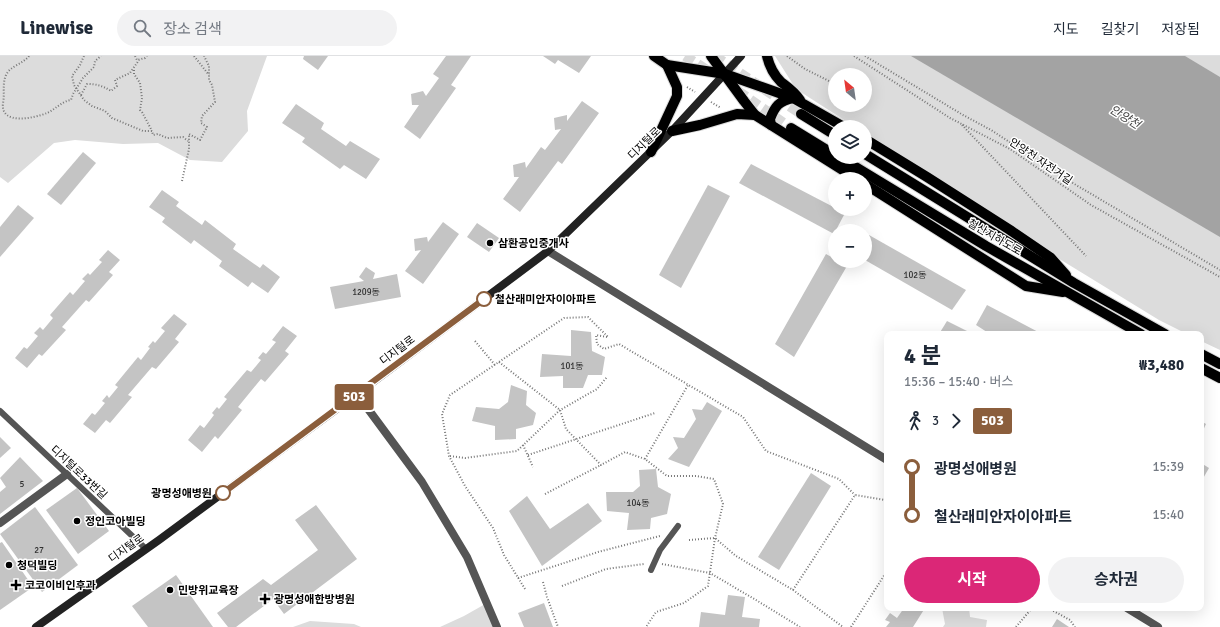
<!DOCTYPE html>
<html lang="ko">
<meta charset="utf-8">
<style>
body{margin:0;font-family:Signika,"Noto Sans KR",sans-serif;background:#f2f2f3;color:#1f2937;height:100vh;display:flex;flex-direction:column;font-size:15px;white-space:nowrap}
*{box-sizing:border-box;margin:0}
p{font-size:13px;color:#747a83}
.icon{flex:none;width:22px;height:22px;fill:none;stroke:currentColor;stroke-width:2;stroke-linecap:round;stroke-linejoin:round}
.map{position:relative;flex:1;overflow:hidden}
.drawer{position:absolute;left:884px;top:275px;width:320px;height:280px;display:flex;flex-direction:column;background:#fff;border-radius:8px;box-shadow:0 4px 16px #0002}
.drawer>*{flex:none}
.badge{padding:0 8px;border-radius:3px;font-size:14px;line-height:26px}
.needle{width:26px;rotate:331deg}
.controls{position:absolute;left:828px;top:12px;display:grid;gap:8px}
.controls a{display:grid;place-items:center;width:44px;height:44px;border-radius:50%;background:#fff;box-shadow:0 4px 16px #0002;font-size:20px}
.map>.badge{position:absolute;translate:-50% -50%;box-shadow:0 0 0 2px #fff}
.legs{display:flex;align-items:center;gap:6px;height:44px;padding:0 20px;font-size:13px}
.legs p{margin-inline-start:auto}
.summary{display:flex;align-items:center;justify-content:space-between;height:68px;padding:0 20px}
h1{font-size:22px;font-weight:700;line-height:30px}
.primary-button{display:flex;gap:8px;margin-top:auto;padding:8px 20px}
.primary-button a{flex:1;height:46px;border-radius:24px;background:#db2777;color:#fff;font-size:16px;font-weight:700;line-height:46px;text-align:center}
.primary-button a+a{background:#f2f2f3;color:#1f2937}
ul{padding:0 20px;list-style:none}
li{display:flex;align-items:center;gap:14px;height:48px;font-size:15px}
li i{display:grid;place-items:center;width:6px;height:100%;margin:0 5px;background:currentColor}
li i::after{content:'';width:10px;height:10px;margin:-5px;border:3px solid;border-radius:50%;background:#fff}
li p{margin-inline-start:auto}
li:first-child i{background:linear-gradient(#0000 50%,currentColor 0)}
li:last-child i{background:linear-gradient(currentColor 50%,#0000 0)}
header{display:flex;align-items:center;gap:24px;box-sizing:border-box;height:56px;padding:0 20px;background:#fff;border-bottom:1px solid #e0e1e3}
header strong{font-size:19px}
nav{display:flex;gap:22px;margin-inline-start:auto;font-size:14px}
.search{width:280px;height:36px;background:#f2f2f3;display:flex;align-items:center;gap:10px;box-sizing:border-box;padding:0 14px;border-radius:22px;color:#747a83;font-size:15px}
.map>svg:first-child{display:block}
.green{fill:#dcdcdc;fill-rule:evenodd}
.water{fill:#a3a3a3}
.building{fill:#c4c4c4}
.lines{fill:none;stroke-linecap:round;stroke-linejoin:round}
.primary-tunnel{stroke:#d9d9d9;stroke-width:10;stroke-dasharray:10 5;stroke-linecap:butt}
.primary-casing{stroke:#dbdbdb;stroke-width:12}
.path{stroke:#777;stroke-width:2;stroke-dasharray:1 2;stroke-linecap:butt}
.service{stroke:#555;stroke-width:6}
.minor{stroke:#555;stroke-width:8}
.tertiary{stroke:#555;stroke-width:8}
.secondary{stroke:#222;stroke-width:8}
.primary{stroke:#000;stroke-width:10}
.line-1-casing{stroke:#fff;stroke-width:9}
.line-1{stroke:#8b5e3c;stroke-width:6}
.poi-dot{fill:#000;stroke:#fff;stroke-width:1.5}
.stop-1-dot{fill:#fff;stroke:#8b5e3c;stroke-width:2}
.labels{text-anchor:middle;stroke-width:3;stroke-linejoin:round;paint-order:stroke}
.number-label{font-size:9px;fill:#313131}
.street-label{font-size:11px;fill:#000;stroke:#fff}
.poi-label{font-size:11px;font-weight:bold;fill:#000;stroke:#fff;text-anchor:start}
.stop-label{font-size:11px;font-weight:bold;fill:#000;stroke:#fff;text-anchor:start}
.water-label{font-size:12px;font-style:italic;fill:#444;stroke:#fff}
</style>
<header>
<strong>Linewise</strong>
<div class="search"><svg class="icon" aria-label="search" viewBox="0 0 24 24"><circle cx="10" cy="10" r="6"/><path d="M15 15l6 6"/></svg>장소 검색</div>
<nav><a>지도</a><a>길찾기</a><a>저장됨</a></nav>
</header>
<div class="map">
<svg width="1220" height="571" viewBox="0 0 1220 571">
<rect width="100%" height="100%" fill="#fff"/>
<g class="green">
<path d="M0 0H267L247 55 248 75 222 106 190 104 158 87 123 88 75 84 54 87 8 127 0 121Z"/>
<path d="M775 0H1220V294L1201 285V278H1187L1159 264 1035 188 865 77V71H855L796 33ZM835 19H865V49H835Z"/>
<path d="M487 547 497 571H440L464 560Z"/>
<path d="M942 552H969L970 561 987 564 986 571H943L945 568Z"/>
<path d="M310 565 354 568 361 571H293Z"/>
</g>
<path class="water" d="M911 0H1185L1220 21V181Z"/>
<g class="building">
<path d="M304 0H328L318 14 303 3Z"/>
<path d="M446 0H471L451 29 456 32 420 83 404 71 419 49H412L411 38 423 35 426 40 439 22 433 18Z"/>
<path d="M543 0H591L579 17 558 4 555 8Z"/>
<path d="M582 45 599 57 562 108 558 105 520 156 503 143 519 121H514L513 109 525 106 526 112 541 91 545 94 561 73 555 74 554 62 567 59V65Z"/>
<path d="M296 48 324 67 321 73 346 90 350 85 380 103 366 123 344 109 340 113 302 86 305 82 282 67Z"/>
<path d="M83 96 96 107 61 149 47 138Z"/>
<path d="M751 108 845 157 834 178 739 127Z"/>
<path d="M708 129 730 140 681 232 659 219Z"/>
<path d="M162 134 179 146 176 150 202 169 205 164 236 188 233 193 260 212 263 208 280 221 268 237 252 226 248 231 219 210 222 205 194 184 191 188 162 166 165 162 149 151Z"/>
<path d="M18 149 34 162 0 201V171Z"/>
<path d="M443 166 459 178 423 228 405 215 421 194 415 195 414 183 427 181 428 186Z"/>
<path d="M477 167 499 182 489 196 467 181Z"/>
<path d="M869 179 966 234 952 254 865 204V186Z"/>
<path d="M108 194 120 204 109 216 113 219 89 246 86 244 62 271 66 274 42 300 39 298 27 312 15 302 24 291 27 293 38 280 34 277 40 271 43 274 53 262 50 259 70 236 73 239 85 225 82 223 88 217 90 219 102 206 99 204Z"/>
<path d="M826 198 835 203V205H838L847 210 794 301 775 288Z"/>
<path d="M366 211 375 217 373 223 397 218 401 241 335 253 330 231 364 225 359 221Z"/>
<path d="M987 249 1042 278H990L976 269Z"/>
<path d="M174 258 187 268 175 283 179 286 156 313 152 311 128 339 132 341 110 367 106 364 95 377 83 368 92 357 95 359 105 347 102 345 107 339 109 342 118 331 115 329 138 301 141 304 150 292 148 291 153 285 155 287 165 275 161 272Z"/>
<path d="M947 265 969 276 968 278H939Z"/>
<path d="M283 270 297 280 285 295 289 298 265 326 261 323 238 351 242 354 218 383 215 380 202 396 188 384 200 369 204 372 214 359 212 357 217 351 219 353 227 343 224 341 247 314 251 316 261 304 258 302 263 296 266 298 276 286 272 284Z"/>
<path d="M571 274 591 276 592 295 605 301 602 319H588L583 332H563V320L540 321 542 298 571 300Z"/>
<path d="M511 329 527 335 526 349 536 357 533 369 516 373V383L495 384V370L472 365 476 351 499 353 508 346Z"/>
<path d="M707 346 722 355 689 411 668 403 678 392 673 381 684 382 696 363 692 353 702 354Z"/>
<path d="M1201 365 1206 368 1201 379Z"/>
<path d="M0 381 11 392 0 402Z"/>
<path d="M20 401 43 425 0 458V436L6 431 0 422Z"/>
<path d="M1201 407 1209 412 1201 426Z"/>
<path d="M656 413 658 431 671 438 667 458 651 462 650 473 627 474 629 457 607 455 606 436H633L640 430 639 414Z"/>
<path d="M811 417 831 430 779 514 758 501Z"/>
<path d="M77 432 109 475 78 498 46 454Z"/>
<path d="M527 440 550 473 588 447 602 465 542 510 509 455Z"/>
<path d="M316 449 357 503 284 558 273 543 236 571H228L217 557 263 523 271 529 318 494 295 464Z"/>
<path d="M35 451 78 509 42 536 0 478Z"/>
<path d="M2 486 33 531 0 554V487Z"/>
<path d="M176 519 213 571H148L132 550Z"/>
<path d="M728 539 745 541 742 561 760 563 759 571H699L701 556 725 559Z"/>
<path d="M544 547 553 571H524L518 557Z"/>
<path d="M904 552H925L913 571H886L890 566 885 564 890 557 897 562Z"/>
<path d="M1057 563 1069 571H1052Z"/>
</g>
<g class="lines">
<g class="primary-tunnel">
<path d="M685 0 710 16"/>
<path d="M715 0 801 58"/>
<path d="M738 35 791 72"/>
</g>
<defs>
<g id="primary">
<path d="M654 0 667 9 725 18 793 42 844 71"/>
<path d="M711 0 744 45 755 59 857 123"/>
<path d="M767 0C769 9 774 19 781 26 789 32 794 35 800 44"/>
<path d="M801 58 835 79"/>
<path d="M771 69 770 63C775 50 779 45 793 42"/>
<path d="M791 72 835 99"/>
<path d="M672 75 700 69 737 58 755 59"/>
<path d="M865 83 927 121 1010 174 1051 202 1066 219"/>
<path d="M651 96 677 40V31L667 9"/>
<path d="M865 98 1074 227 1165 278"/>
<path d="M839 101 986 190 1141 278"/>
<path d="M865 128 1026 230 1063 236"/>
<path d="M1201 298 1220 308"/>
<path d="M1201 312 1220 322"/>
</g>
</defs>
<use href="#primary" class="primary-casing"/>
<g class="path">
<path d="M29 0C23 8 10 10 6 19 2 28 5 38 3 47 0 70 35 62 47 57 56 53 62 45 71 44L73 38 83 22 94 11 95 5 101 0"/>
<path d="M84 0 80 9 72 20 74 29 84 44 92 50 105 55 112 62 143 75H152L153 79 158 78 167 82 183 81 188 85"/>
<path d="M135 0 137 4 145 2 147 0"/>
<path d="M194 0 209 19"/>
<path d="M787 0 805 13 829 25"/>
<path d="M854 0 950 62 1010 93 1091 149 1220 221"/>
<path d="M865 0 963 59 991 74 1071 126 1220 214"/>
<path d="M134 14V18L140 27 142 42 140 54 142 56 152 75"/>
<path d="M687 31 695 36"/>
<path d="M81 39 87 28C97 28 103 30 111 35L117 30 115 24 130 17 139 4"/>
<path d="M711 46 721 52"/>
<path d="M962 69 1086 200"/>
<path d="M182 125 189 93V78L200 84 207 71 201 67 202 60 215 46 212 29 209 24V10L204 0"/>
<path d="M607 281 596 279 597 288 604 293 619 288 743 361 766 395 839 423 855 439"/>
<path d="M475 285 495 309"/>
<path d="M499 306 560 354 566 373 601 409 625 396 645 403 667 420H696L714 423 723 448 715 482 708 530 684 547 656 556 646 571"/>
<path d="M523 389 533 411"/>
<path d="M528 399 655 357"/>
<path d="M450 400 465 402 517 395 560 354 597 333 607 321"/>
<path d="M645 403 688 329"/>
<path d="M545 438 601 409"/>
<path d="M689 484 715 482 736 500 793 534 843 571"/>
<path d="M662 508 710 517 756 544 800 571"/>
<path d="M518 522 598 496 660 480"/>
<path d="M543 526 547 541 558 571"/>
<path d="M562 530 606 513 644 508"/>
<path d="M525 533 504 499 493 472 465 430 449 400 442 358 450 339 564 262 588 261 608 281"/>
<path d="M793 534 855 439 885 444 887 445"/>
<path d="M1048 552 1070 564 1075 571"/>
<path d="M851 571 887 515"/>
<path d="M1016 571 1032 552"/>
</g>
<g class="service">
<path d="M0 355 145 492"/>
<path d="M651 514 660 494 678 470"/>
</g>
<g class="minor">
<path d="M548 195 887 404"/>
<path d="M0 467 67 418"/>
<path d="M1127 552 1158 571"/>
</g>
<path class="tertiary" d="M357 338 422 426 467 501 497 571"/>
<path class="secondary" d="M36 571 159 484 357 338 548 195 672 75 741 0"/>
<use href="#primary" class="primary"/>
</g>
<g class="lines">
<defs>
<path id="line-1" d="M223 437 484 243"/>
</defs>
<use href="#line-1" class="line-1-casing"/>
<use href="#line-1" class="line-1"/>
</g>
<g class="poi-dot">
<circle cx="490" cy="187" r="4"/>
<circle cx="77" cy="465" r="4"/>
<circle cx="9" cy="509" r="4"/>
<path d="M14 523h4v4h4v4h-4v4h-4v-4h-4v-4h4z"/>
<circle cx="170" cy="534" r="4"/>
<path d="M263 537h4v4h4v4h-4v4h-4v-4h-4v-4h4z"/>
</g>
<g class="stop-1-dot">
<circle cx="484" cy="243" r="7"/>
<circle cx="223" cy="437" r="7"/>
</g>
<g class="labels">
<g class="number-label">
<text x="915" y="222">102동</text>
<text x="366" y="239">1209동</text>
<text x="572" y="313">101동</text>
<text x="22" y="431">5</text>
<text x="638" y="450">104동</text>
<text x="39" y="497">27</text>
</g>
<g class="street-label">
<text transform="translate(644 87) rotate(-44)" y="4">디지털로</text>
<text transform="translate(1041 105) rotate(34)" y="4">안양천 자전거길</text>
<text transform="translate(995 181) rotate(30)" y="4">철산지하도로</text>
<text transform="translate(397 294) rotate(-37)" y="4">디지털로</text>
<text transform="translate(79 416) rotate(43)" y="4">디지털로33번길</text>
<text transform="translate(126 492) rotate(-35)" y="4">디지털로</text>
</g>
<g class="poi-label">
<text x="498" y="191">삼환공인중개사</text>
<text x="85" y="469">정인코아빌딩</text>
<text x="17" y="513">청덕빌딩</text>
<text x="25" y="533">코코이비인후과</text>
<text x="178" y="538">민방위교육장</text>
<text x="274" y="547">광명성애한방병원</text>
</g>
<g class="stop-label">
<text x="495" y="247">철산래미안자이아파트</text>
<text x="212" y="441" text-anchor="end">광명성애병원</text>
</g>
<g class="water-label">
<text transform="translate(1125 61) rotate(32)" y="4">안양천</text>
</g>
</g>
</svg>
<div class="controls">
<a><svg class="needle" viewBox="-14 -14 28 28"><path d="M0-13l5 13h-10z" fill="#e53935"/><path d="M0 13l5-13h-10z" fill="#747a83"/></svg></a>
<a><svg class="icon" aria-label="layers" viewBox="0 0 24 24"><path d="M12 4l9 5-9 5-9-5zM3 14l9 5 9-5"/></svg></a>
<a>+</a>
<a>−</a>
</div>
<b class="badge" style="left:354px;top:341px;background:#8b5e3c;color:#fff">503</b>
<section class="drawer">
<div class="summary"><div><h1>4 분</h1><p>15:36 – 15:40 · 버스</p></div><b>₩3,480</b></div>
<div class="legs"><svg class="icon" aria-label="walk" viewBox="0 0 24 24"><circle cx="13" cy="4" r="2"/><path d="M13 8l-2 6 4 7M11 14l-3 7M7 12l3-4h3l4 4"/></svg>3<svg class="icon" aria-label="forward" viewBox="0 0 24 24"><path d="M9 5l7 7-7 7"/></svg><b class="badge" style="background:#8b5e3c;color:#fff">503</b></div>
<ul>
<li><i style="color:#8b5e3c"></i><b>광명성애병원</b><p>15:39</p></li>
<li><i style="color:#8b5e3c"></i><b>철산래미안자이아파트</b><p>15:40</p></li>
</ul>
<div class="primary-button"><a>시작</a><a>승차권</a></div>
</section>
</div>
